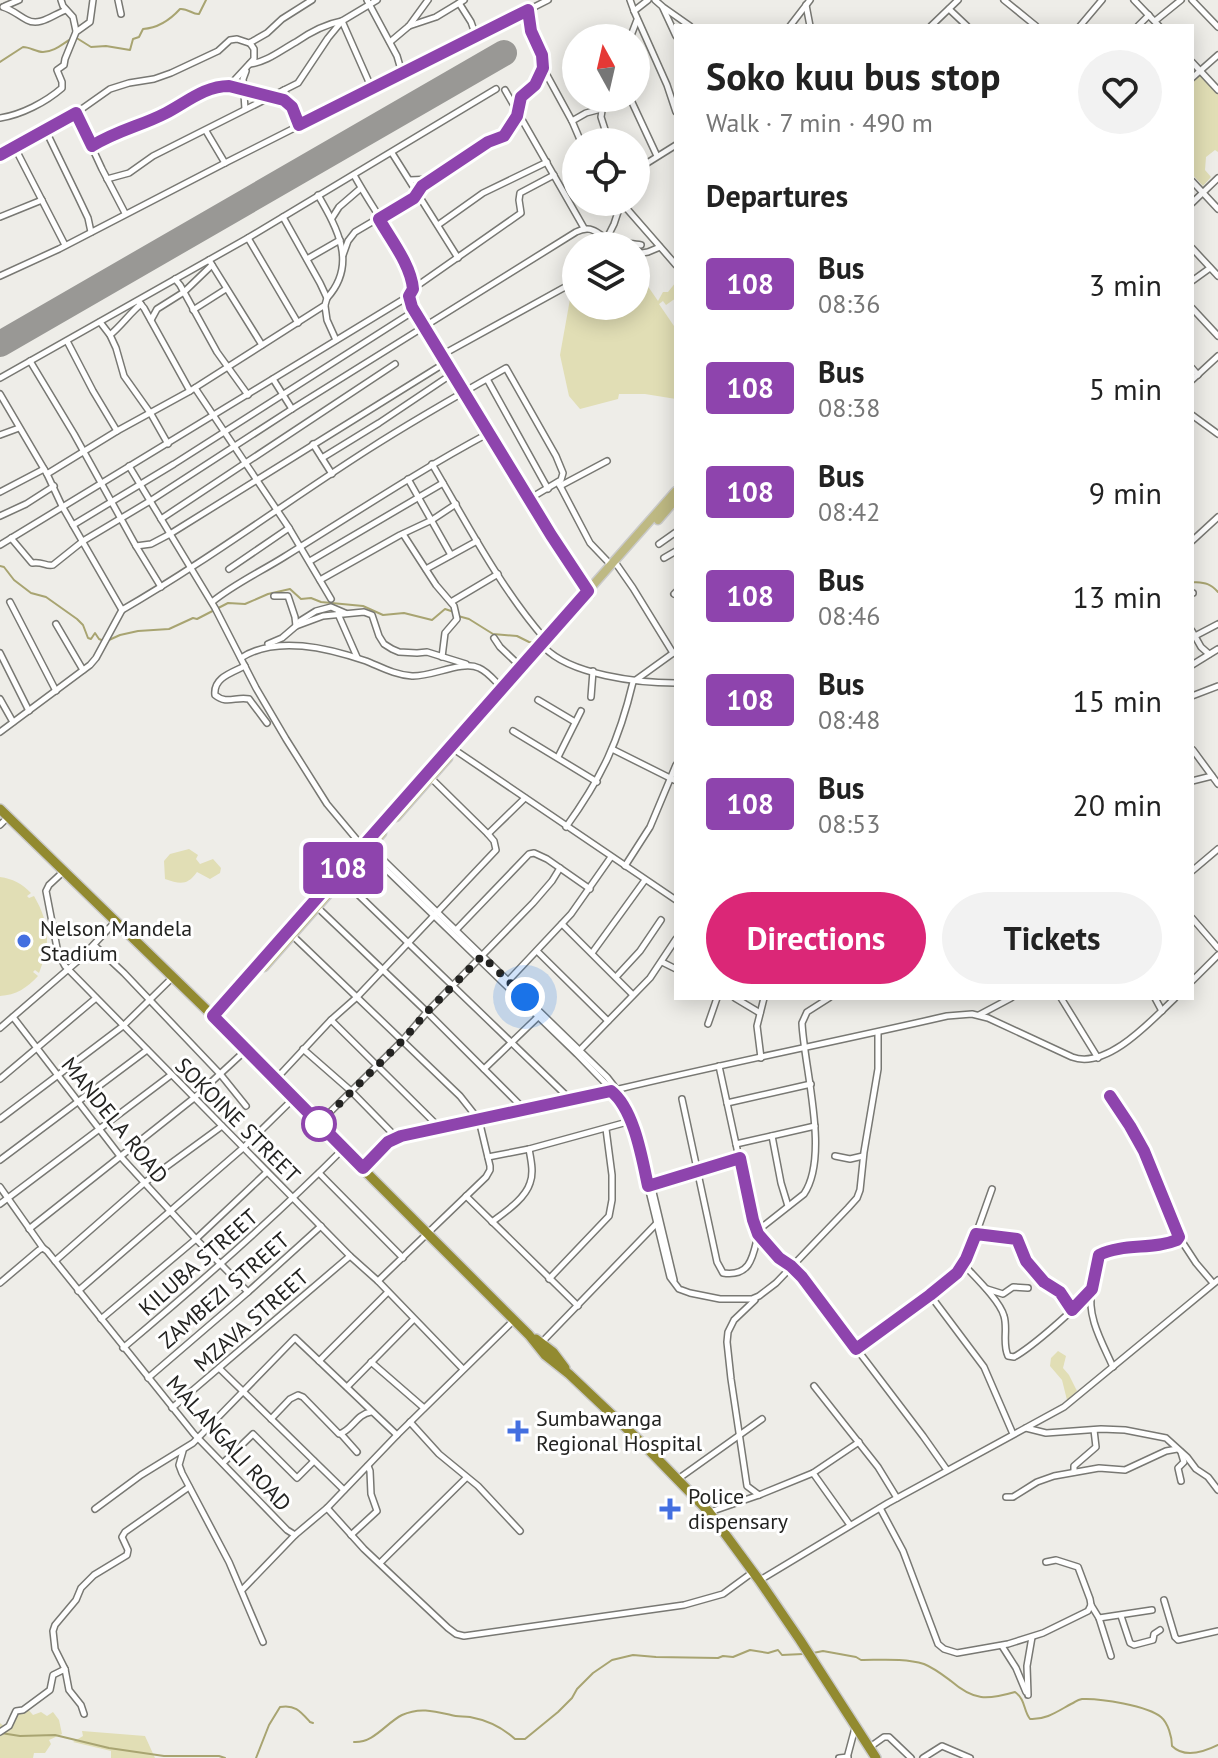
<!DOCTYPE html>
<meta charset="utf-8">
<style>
body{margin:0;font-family:"PT Sans",sans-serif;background:#f2f2f2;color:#222;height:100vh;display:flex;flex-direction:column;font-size:30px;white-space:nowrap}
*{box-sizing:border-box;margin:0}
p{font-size:26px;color:#767676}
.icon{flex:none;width:44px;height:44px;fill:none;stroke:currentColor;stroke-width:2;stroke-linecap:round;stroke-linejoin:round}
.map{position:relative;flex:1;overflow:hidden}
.details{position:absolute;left:674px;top:24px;width:520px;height:976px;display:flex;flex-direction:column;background:#fff;border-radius:0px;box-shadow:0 4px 20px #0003}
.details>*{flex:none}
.badge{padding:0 16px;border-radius:6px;font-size:28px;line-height:52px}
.needle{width:52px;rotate:352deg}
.tools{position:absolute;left:562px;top:24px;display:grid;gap:16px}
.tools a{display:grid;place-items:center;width:88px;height:88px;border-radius:50%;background:#fff;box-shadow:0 4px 20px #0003;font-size:40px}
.you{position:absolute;width:40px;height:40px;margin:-20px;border:6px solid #fff;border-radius:50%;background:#1a73e8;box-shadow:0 0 0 12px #1a73e833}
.map>.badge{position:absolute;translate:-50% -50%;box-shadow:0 0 0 4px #fff}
h2{padding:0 32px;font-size:30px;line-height:72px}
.round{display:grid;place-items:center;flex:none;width:84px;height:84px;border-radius:42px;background:#f2f2f2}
.headline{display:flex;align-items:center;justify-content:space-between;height:136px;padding:0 32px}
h1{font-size:38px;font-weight:800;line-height:60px}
.cta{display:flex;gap:16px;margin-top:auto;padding:16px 32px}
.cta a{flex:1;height:92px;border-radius:48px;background:#db2777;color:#fff;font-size:32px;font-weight:800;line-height:92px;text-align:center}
.cta a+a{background:#f2f2f2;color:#222}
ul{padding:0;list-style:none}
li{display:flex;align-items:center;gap:24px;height:104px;padding:0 32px}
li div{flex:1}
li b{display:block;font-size:30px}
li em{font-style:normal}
li .badge{min-width:88px;font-weight:700;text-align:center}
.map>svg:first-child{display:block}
.green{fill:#e1deb5}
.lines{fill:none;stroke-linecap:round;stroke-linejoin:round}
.stream{stroke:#a8a471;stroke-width:2}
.runway{stroke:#999895;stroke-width:26}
.minor-casing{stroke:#787873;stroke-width:8}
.major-casing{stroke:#cacaca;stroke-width:11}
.highway-casing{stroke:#cacaca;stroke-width:12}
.minor{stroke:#fff;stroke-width:5}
.major{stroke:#beb983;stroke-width:8}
.highway{stroke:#928a30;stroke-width:9}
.line-casing{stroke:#fff;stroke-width:18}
.line{stroke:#8e44ad;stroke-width:12}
.walk{stroke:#232321;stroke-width:8;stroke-dasharray:0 14.4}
.poi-dot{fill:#436fe0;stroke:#fff;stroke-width:3}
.stop-dot{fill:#fff;stroke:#8e44ad;stroke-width:4}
.labels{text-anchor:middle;stroke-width:6;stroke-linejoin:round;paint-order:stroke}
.poi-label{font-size:22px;fill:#232321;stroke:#fff;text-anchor:start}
.street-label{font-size:22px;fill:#232321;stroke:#fff}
</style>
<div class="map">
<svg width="1218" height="1758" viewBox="0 0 1218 1758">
<rect width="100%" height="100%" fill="#eeede8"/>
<g class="green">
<path d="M1202 73 1218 91V152L1215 150 1206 157 1205 170 1211 177 1203 186 1192 174V82Z"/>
<path d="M636 269 658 301 663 292H668L676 282V298L666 305 663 301 659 304 676 329V399L645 394H619L618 399 580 409 569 396 560 355 572 288 576 286V306H636Z"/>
<path d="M189 849 198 855 196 859 200 864 213 859 221 868 220 873 210 879 197 872C187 886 180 884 165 879L164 861 170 854Z"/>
<path d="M0 877C13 879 21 883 31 893L27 896 29 898 34 896C50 924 51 943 39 973L35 970 33 972 38 976C27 988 16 995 0 996Z"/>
<path d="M1058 1351 1066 1356 1063 1368 1069 1375 1077 1391 1067 1400 1062 1380 1050 1366 1051 1358Z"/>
<path d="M17 1707H26L33 1715 41 1712 47 1716 53 1712 59 1720 62 1734 49 1740 51 1744 45 1753H34L33 1758H0V1723L5 1727 11 1722 9 1716Z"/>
<path d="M82 1731 145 1736 155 1758H111V1751L73 1742 83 1736Z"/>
</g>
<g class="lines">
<g class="stream">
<path d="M0 62 23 47C30 47 36 52 43 52 56 52 65 41 75 37L91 47 106 46 130 50 133 39 139 37 143 29C158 28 170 20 180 9 188 8 193 15 199 14L206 0"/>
<path d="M0 566 4 567 14 580 31 593 46 597 77 619 83 625 88 638 91 639 95 633 99 639 104 641"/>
<path d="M1192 582C1204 583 1209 582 1218 592"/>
<path d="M458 616 469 619 493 634 517 636 529 642 537 643"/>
<path d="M109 640 120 635 138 631 169 629 193 618 197 619 228 603 245 604 268 594 290 589 301 599 311 598 321 602 363 606 383 615 404 613 432 620 445 609 454 612"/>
<path d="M813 1653 823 1651 856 1657 861 1660C881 1660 905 1658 924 1664 934 1668 943 1675 951 1681 974 1701 987 1700 1015 1692 1026 1700 1023 1710 1030 1719 1046 1720 1058 1711 1071 1704 1076 1702 1076 1700 1082 1699 1100 1698 1148 1706 1161 1717 1168 1723 1172 1737 1172 1746 1184 1758 1202 1753 1218 1745"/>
<path d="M1 1733 20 1736 55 1735 109 1748 164 1756H219L225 1758"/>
<path d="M354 1742C374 1743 386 1723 402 1715 419 1707 434 1711 451 1715 457 1717 464 1716 470 1717 486 1720 503 1728 515 1739H525L558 1712 572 1698 577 1689 593 1673 612 1660 633 1655 656 1657 718 1658 723 1656 733 1657 750 1650 768 1653 778 1650 782 1655 803 1654"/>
<path d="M256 1758 269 1725 280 1707C295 1704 301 1712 310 1722L313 1723"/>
</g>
<path class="runway" d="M0 344 504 53"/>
<defs>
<g id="minor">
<path d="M61 0 63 6 73 17 76 31"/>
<path d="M118 0 121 14"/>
<path d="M367 0 397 56 402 73"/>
<path d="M630 0 634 11 667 85 676 112"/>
<path d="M655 0 663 7 690 26"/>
<path d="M1004 0 1036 26"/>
<path d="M1134 0 1159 26"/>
<path d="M1192 0 1218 27"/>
<path d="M459 3 471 22 476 36"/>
<path d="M806 5 810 26"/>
<path d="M5 6 19 0"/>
<path d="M3 7C13 10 19 16 27 20 40 27 54 14 66 10"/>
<path d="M663 8 676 36"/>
<path d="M949 9 967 26"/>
<path d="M528 10 531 31 541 52 543 68 572 121 581 142"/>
<path d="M634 11 648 0"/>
<path d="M1155 21 1181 0"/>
<path d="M409 26 436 17 464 0"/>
<path d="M790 26 810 0"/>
<path d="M931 26 958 0"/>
<path d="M1080 26 1102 0"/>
<path d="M1138 26 1149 15"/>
<path d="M630 38 637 20"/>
<path d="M390 42 409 26 428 0"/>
<path d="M1192 62 1218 90"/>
<path d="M250 64C267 62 281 50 296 42 309 33 326 24 342 21L372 89"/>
<path d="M1192 78 1218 55"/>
<path d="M229 86 254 59V49L250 43"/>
<path d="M284 90 299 125"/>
<path d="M505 90 584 228"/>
<path d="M604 98 601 117 609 142"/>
<path d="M630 98 657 156"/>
<path d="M245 109 243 79 246 71"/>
<path d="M76 113 102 169 125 213"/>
<path d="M0 118C21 115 46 102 62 88V82L57 70 64 65 65 59 76 32 90 22 93 0"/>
<path d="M572 121 586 113 601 109"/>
<path d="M46 131 78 197 88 218 91 232"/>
<path d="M206 131 225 163"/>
<path d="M92 146 111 134 165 113 201 92 221 86H229L271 98 281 99 292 107"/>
<path d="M15 148 65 245"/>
<path d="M392 153 458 258"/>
<path d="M0 155 76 113 110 89 129 83 154 79 171 73 218 51 230 40 237 39 249 43 253 41 267 33 282 19 312 0"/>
<path d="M636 170 676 145"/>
<path d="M354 175C373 210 403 248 413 286L409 296 410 302 423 327 565 558 591 595"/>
<path d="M107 179 129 173 153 156 298 83 328 38 342 21 377 0"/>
<path d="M410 180 433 179"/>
<path d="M1192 181 1218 209"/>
<path d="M318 195C337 228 358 264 327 298"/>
<path d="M621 202 676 265"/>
<path d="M1192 203 1218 178"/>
<path d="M0 217 42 200"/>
<path d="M332 218 339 207 361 188"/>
<path d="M438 225 483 193 547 162"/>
<path d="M248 238 298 323"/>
<path d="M603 246 614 224 621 203"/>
<path d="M1192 248 1218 276"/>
<path d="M636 254 648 252 660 247"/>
<path d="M343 255 348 241 355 232 411 199 422 186 488 142 504 136 517 116 521 97 535 85 543 68"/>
<path d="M307 259 340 240"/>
<path d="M209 260 262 345"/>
<path d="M0 276 59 249 225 163 548 0"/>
<path d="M175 279 180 285 217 352 248 395"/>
<path d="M1192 281 1210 268"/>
<path d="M414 288 521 213 519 200 520 193 554 175"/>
<path d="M138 301 144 308 190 391"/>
<path d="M325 306 327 320 336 340"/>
<path d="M1192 308 1218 336"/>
<path d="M193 310 226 289"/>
<path d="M151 320 157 309 184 292 212 265"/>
<path d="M100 322 110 335 116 348 124 376 151 414 168 444"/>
<path d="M110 335C122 325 129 314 141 304"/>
<path d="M67 341 93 391 117 431"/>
<path d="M440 356 576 281"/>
<path d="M30 361 74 434 136 546 161 587"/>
<path d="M1192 368 1198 375"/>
<path d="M0 378 248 238 496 89"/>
<path d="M273 379 292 409"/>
<path d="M487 379 548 489"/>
<path d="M1192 380 1218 356"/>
<path d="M195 388 289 528 331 599"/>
<path d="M0 394 47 474 62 506 122 610 96 658 90 665 0 732"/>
<path d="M1192 415 1218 434"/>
<path d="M0 435 19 428"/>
<path d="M313 444 332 474"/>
<path d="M322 458 379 423 452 374"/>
<path d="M432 464C466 522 501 589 545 639"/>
<path d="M129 466 215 608 256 688 286 739 327 804 363 847 577 1054 611 1089"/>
<path d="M47 474 117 431 190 391 325 305 327 298 320 283 283 217"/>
<path d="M408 479 451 555"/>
<path d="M558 482 590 543 611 565"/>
<path d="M560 486 607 461"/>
<path d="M0 492 44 469"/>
<path d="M0 516 26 504 54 486"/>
<path d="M161 519 395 364"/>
<path d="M73 525 174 464 414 311"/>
<path d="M403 534 436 585 454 606 457 619 445 633 442 657"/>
<path d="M11 538 32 563C43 561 46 567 53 565L83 541 150 501 292 409 576 232C594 223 597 236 613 241 623 244 632 243 641 245"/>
<path d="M1192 541 1218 517"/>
<path d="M659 544 676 532"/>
<path d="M0 545 409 296"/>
<path d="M136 546 151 544 170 534 445 363"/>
<path d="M664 558 676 551"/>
<path d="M310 561 443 483"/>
<path d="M617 565 633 588 673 653"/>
<path d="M229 569 289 528"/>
<path d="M426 569 477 541"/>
<path d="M320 580 400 535 432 520 456 504"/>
<path d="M1192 593H1193"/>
<path d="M674 594 676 592"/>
<path d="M274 596H288L295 617 296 626"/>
<path d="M10 602 56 691"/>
<path d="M212 602C234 584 260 572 284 557 352 515 418 471 489 433"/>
<path d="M451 602 498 574"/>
<path d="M122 610C207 561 286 502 369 449 414 420 460 394 506 368L556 456 563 473 561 480 529 499"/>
<path d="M338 614 357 657"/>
<path d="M300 621 316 611 331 607 345 613"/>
<path d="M56 624 83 670"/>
<path d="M1192 631 1201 647 1209 654"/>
<path d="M1195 636 1218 624"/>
<path d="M494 638 500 647 521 667"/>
<path d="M268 644 282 638 296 626 323 616 364 612 372 615 379 636 384 644 392 649 399 652 417 653 427 652 466 664"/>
<path d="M544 647C570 675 639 683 676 683"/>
<path d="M0 653 29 711"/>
<path d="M241 658C276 635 328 648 366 661 381 667 395 675 412 676 432 677 462 660 479 668 487 671 495 681 502 688"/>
<path d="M1192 665 1218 649"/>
<path d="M245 666C231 673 213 678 215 695 227 705 236 696 249 699L267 723"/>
<path d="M1192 696 1218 686"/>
<path d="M591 697 593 671"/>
<path d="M0 699 13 722"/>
<path d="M538 700 575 722"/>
<path d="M513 731 597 782"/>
<path d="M612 749 676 781"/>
<path d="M455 750 676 900"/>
<path d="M1193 750 1218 784"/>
<path d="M558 757 581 711"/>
<path d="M1192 781 1212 776"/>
<path d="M0 825 8 817"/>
<path d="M566 827C602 777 619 741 633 682L676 651"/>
<path d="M488 834 525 798"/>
<path d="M369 846 607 1077 614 1086"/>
<path d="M625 866 650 827 676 765"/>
<path d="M1192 871 1218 849"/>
<path d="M63 872 49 885 46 891 58 953 65 966 350 1256 378 1281 463 1369"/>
<path d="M342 879 570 1099"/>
<path d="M317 907 427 1012 524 1109"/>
<path d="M1192 918 1218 948"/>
<path d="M562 924 633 995"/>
<path d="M456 930 529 854 534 853 547 859 590 889"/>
<path d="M293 936 460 1096 479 1120 490 1166V1170L486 1177 378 1281"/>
<path d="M94 945 124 973 221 1075 246 1106"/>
<path d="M537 951 608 1021"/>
<path d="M592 953 645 880"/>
<path d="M662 962 676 969"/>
<path d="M616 977 640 951 661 920"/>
<path d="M508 981 571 914 611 857"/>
<path d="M1192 981 1218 955"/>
<path d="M735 998 760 1013"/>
<path d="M1061 998 1098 1058"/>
<path d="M1155 998 1162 1011"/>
<path d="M979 1015 1011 998"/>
<path d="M13 1017 120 1156 196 1239 248 1292"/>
<path d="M331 1020 440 1128"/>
<path d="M708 1024 717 998"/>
<path d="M0 1028 80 959 115 922"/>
<path d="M303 1049 351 1091 397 1138"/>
<path d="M577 1053 650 978 676 939"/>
<path d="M761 1058 757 1026 764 998"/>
<path d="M719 1066 749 1204 757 1231 779 1258 791 1266 808 1285 923 1436 947 1470"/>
<path d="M484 1069 541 1014"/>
<path d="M0 1079 96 998"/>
<path d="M276 1079 331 1020 357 997 496 850 494 841 488 834 430 777"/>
<path d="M619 1089C728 1063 838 1041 947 1016L972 1014 988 1018 1072 1057C1107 1070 1151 1021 1175 998"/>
<path d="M619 1092 631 1111 638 1129 674 1280"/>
<path d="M615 1094 634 1129 670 1277 679 1289 690 1293 720 1299H752L759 1296 776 1283 848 1208 857 1198 860 1190 864 1152 878 1069V1032"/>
<path d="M1110 1096 1130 1126 1144 1151 1179 1237 1196 1263 1213 1283"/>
<path d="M682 1099 711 1234 717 1262 723 1273C751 1277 753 1256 758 1235"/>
<path d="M727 1103 811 1084"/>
<path d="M0 1119 123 1026 172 978"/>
<path d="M319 1123 403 1040 427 1012 533 903 552 881 560 868"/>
<path d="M772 1136 781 1183 788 1206"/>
<path d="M736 1144 815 1126"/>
<path d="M835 1156 850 1159 863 1156"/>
<path d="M488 1157 529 1149 631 1121"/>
<path d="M0 1160 147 1050"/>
<path d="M363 1168 388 1142 401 1136 611 1091"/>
<path d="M319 1173 403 1258"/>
<path d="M649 1185 740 1158"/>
<path d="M0 1187 43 1248"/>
<path d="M466 1196 578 1306"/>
<path d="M0 1204 171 1075"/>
<path d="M492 1222C505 1212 525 1199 530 1183 534 1173 531 1160 529 1149"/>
<path d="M29 1229 194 1098 246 1050"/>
<path d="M757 1231 804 1194C830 1156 804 1068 802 1023L807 1012 829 998"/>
<path d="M976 1234 1017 1239 1026 1261 1044 1282 1060 1292 1072 1310"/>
<path d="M55 1261 144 1183 222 1126"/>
<path d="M963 1264C975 1277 1000 1301 1004 1316 1008 1329 1002 1343 1008 1356L1014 1357C1032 1347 1077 1308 1090 1291 1096 1282 1094 1266 1099 1255L1120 1249 1173 1242 1179 1237"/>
<path d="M549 1279 609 1216 612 1200V1175L606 1129"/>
<path d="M0 1283 39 1250 43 1248 47 1251 194 1434 287 1530 295 1535 327 1508 397 1435 513 1321"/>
<path d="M987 1289 1003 1294 1013 1287 1028 1288"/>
<path d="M1092 1290C1086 1316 1103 1344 1113 1367"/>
<path d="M78 1291 243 1148 293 1099"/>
<path d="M930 1295 984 1367 1013 1434"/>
<path d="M755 1300 734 1320 728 1332 727 1342 731 1379 747 1486 759 1495"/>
<path d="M101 1319 196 1239 267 1172"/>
<path d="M542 1342 657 1223"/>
<path d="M123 1348C199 1284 273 1219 343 1149"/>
<path d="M856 1349 930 1295 960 1269 976 1234 992 1189"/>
<path d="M319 1361 388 1292"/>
<path d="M371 1362 424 1408"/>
<path d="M219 1368 344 1490"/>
<path d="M148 1378 248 1292 321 1226"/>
<path d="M814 1386 878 1467 897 1498"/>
<path d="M347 1387 413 1320"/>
<path d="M172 1408 350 1256"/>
<path d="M271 1419 290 1399 298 1395 303 1397 339 1434C352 1431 356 1414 371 1412"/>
<path d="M410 1422 439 1454 478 1486 520 1531"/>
<path d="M1026 1428 1046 1433 1101 1429 1125 1430 1166 1438 1187 1457 1196 1469 1208 1477 1218 1490"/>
<path d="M341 1434 357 1452"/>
<path d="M183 1451 179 1465 182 1473 229 1562 263 1642"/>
<path d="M1181 1452 1184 1462 1178 1468 1181 1481"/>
<path d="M223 1463 253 1434 297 1478 314 1461"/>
<path d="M1074 1472V1466L1096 1447 1094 1430"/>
<path d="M813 1473 859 1442"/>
<path d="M678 1479 762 1419"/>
<path d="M1006 1497H1013L1037 1482 1054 1476 1099 1468 1125 1470 1166 1451 1177 1449"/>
<path d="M327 1508 364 1549 448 1628 456 1634 464 1636 684 1605 723 1594 753 1572"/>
<path d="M880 1508 903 1551 938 1644 944 1649 957 1653 1008 1644 1043 1633 1088 1611 1091 1605 1090 1599 1078 1567 1056 1560 1046 1562"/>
<path d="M95 1509 141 1475 193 1443 295 1338 397 1435"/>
<path d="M710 1512 759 1495 813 1473 850 1525"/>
<path d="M351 1535 377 1511 371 1494 370 1471 368 1466"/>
<path d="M380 1563 466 1478"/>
<path d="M760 1580 888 1503 1064 1407 1218 1280"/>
<path d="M242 1590 295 1535"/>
<path d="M1164 1600 1175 1637 1178 1640 1218 1631"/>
<path d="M1091 1605 1099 1618 1111 1656"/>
<path d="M1121 1616 1130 1643 1134 1645 1153 1640 1154 1634 1160 1630"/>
<path d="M1099 1618 1152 1610"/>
<path d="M1002 1646 1016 1668 1026 1692"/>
<path d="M1028 1695 1027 1666 1032 1637"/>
<path d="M84 1714 81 1705 69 1690 65 1669 55 1649 53 1631 55 1625 76 1600 81 1588 94 1575 127 1555 128 1550 122 1537 125 1532 189 1487"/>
<path d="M0 1732 9 1726 16 1711 23 1710 50 1690 53 1675 65 1669"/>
<path d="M870 1747 884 1737H889L911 1758"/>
<path d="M839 1758 848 1757"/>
<path d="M847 1758 855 1728"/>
<path d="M923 1758 942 1746 970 1758"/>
</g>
<g id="major">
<path d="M658 520 676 499"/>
<path d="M396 817 448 758"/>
<path d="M264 967 382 833"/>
<path d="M213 1016 676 491"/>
</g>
<g id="highway">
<path d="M0 809 247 1049 293 1099 529 1335 545 1355 569 1374 643 1444 709 1512 759 1580 800 1640 876 1758"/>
<path d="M536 1339 553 1352 565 1368"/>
</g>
</defs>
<use href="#minor" class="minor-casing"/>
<use href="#major" class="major-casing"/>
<use href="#highway" class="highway-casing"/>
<use href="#minor" class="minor"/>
<use href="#major" class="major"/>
<use href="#highway" class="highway"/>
</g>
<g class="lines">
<defs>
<path id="line" d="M0 155 76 113 92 146C118 130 141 126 166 113 187 102 205 86 229 86L284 100 292 107 299 125 528 10 531 31 542 55 543 68 535 85 521 97 517 116 504 136 488 142 422 186 414 198 379 219C391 240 411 265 413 289L409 296 412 307 551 535 588 591 213 1016 363 1168 388 1142 401 1136 611 1091C634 1109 642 1158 648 1186L740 1158 753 1220 758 1234 779 1258 791 1266 802 1277 856 1349 930 1295 957 1273 966 1259 976 1234 1017 1239 1026 1261 1044 1282 1060 1292 1072 1310 1092 1289 1099 1255C1123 1243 1153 1250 1177 1240L1179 1237 1144 1151 1130 1126 1110 1096"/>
</defs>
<use href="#line" class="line-casing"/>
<use href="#line" class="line"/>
<path class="walk" d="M319 1124 403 1040 427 1012 482 956 525 997"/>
</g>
<g class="poi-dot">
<circle cx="24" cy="941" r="8"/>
<path d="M514 1419h8v8h8v8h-8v8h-8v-8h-8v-8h8z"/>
<path d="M666 1497h8v8h8v8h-8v8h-8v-8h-8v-8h8z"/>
</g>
<circle class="stop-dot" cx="319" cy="1124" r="16"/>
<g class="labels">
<g class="poi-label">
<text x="40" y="936">Nelson Mandela<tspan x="40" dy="25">Stadium</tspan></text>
<text x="536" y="1426">Sumbawanga<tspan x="536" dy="25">Regional Hospital</tspan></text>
<text x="688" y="1504">Police<tspan x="688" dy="25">dispensary</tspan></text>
</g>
<g class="street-label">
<text transform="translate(115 1120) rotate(51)" y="8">MANDELA ROAD</text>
<text transform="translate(238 1120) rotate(45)" y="8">SOKOINE STREET</text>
<text transform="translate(198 1262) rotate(-41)" y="8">KILUBA STREET</text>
<text transform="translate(224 1290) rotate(-41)" y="8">ZAMBEZI STREET</text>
<text transform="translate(251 1320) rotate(-41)" y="8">MZAVA STREET</text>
<text transform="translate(229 1443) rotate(48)" y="8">MALANGALI ROAD</text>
</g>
</g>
</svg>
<div class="tools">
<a><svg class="needle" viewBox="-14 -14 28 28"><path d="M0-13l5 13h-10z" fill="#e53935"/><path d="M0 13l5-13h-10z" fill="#767676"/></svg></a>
<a><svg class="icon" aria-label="locate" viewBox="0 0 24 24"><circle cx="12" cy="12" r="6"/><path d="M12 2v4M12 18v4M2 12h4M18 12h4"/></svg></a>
<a><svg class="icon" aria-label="layers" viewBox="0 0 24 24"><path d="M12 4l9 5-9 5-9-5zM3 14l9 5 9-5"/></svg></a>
</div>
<div class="you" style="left:525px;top:997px"></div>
<b class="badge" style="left:343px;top:868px;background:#8e44ad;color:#fff">108</b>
<section class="details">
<div class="headline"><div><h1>Soko kuu bus stop</h1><p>Walk · 7 min · 490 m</p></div><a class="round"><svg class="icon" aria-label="heart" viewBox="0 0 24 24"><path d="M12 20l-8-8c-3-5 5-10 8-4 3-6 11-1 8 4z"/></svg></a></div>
<h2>Departures</h2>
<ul>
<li><span class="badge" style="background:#8e44ad;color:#fff">108</span><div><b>Bus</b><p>08:36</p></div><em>3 min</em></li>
<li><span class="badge" style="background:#8e44ad;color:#fff">108</span><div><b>Bus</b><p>08:38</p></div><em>5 min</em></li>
<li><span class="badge" style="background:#8e44ad;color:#fff">108</span><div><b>Bus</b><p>08:42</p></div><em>9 min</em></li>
<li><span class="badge" style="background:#8e44ad;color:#fff">108</span><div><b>Bus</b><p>08:46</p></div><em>13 min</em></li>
<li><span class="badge" style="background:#8e44ad;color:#fff">108</span><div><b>Bus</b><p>08:48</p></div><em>15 min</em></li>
<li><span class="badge" style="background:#8e44ad;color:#fff">108</span><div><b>Bus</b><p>08:53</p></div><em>20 min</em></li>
</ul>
<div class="cta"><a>Directions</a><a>Tickets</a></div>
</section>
</div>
